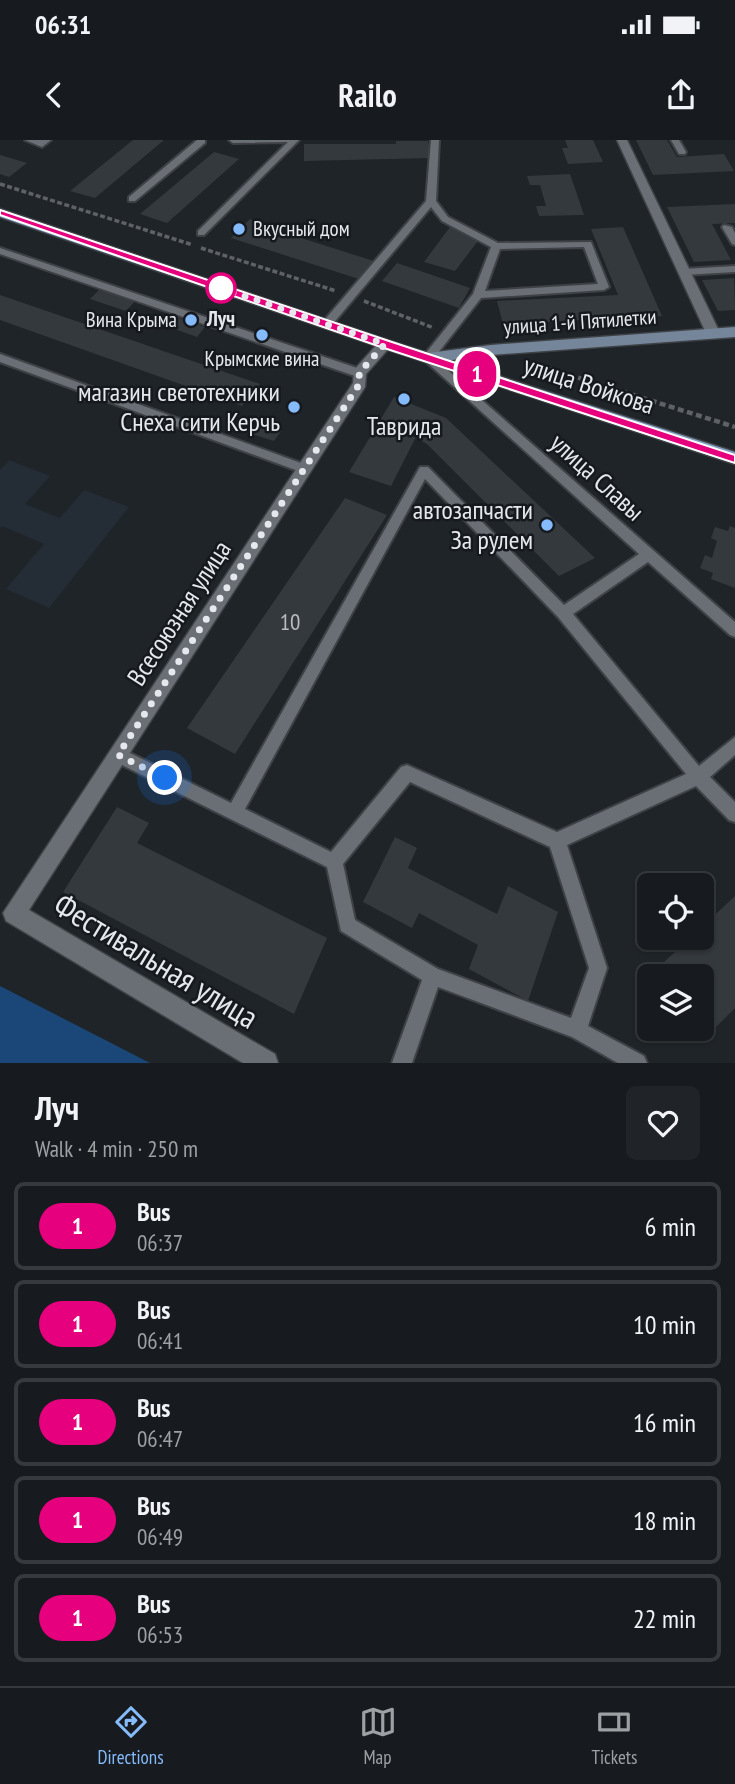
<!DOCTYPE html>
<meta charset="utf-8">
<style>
body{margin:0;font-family:"PT Sans Narrow",sans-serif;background:#202428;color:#f1f3f6;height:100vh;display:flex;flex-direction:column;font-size:26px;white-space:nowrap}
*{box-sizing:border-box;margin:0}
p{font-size:23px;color:#9ea1a4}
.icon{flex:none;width:38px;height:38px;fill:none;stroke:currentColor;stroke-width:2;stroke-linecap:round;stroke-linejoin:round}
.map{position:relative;height:923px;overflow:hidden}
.panel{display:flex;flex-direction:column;background:#171b1f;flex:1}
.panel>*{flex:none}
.badge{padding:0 14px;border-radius:23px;font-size:24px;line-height:46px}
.controls{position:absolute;left:637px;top:733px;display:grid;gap:14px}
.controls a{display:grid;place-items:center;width:77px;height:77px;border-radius:10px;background:#171b1f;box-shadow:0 2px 5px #0004,0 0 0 2px #36393d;font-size:35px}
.you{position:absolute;width:35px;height:35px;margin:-18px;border:5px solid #fff;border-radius:50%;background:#1a73e8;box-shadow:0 0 0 10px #1a73e833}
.map>.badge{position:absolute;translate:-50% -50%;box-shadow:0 0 0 4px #fff}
.round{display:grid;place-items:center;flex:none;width:74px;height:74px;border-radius:10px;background:#202428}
.headline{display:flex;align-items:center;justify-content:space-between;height:119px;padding:0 35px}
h1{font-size:33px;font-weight:700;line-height:52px}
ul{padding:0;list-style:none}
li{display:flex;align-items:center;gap:21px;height:88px;margin:0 14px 10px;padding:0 21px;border:4px solid #36393d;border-radius:10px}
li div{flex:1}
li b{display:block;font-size:26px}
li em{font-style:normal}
li .badge{min-width:77px;font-weight:700;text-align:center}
.status{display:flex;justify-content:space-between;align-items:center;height:49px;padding:0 35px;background:#171b1f;direction:ltr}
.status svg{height:19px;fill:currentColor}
header{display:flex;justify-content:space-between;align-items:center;height:91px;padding:0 35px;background:#171b1f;font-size:32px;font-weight:700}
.tabs{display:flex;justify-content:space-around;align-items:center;height:98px;border-top:2px solid #36393d;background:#171b1f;font-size:19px;color:#9ea1a4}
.tabs a{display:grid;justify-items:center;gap:4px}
.tabs .selected{color:#85bbfb}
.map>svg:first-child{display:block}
.built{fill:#242c36}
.green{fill:#1b4778}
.building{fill:#34393e}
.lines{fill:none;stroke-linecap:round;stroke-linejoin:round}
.service-casing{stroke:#3e4246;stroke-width:4}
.minor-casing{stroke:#3e4246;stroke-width:3}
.secondary-casing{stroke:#3e4246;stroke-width:3}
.primary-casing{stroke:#3e4246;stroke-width:3}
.path-far1{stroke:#5e6267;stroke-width:3.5;stroke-dasharray:5 2.5;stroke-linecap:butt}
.path{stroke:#5e6267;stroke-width:4.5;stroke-dasharray:6 3.5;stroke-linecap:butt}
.service{fill:#6a6f75;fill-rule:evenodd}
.minor{fill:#6a6f75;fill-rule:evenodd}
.secondary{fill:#75869b;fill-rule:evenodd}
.primary{fill:#809ec1;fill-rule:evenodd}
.line{fill:#e6007e;stroke:#fff;stroke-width:2}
.walk{stroke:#e5e8ec;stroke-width:7;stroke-dasharray:0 12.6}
.poi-dot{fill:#85bbfb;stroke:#161a1f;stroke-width:2.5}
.stop-dot{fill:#fff;stroke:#e6007e;stroke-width:3.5}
.labels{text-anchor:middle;stroke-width:5;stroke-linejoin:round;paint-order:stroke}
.far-poi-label{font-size:21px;fill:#e5e8ec;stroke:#161a1f;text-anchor:start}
.far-stop-label{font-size:21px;font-weight:bold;fill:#e5e8ec;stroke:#161a1f}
.far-street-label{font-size:21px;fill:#e5e8ec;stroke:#161a1f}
.number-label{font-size:23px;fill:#b9bcc0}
.street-label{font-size:26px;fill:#e5e8ec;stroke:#161a1f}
.poi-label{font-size:26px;fill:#e5e8ec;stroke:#161a1f;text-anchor:end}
.near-street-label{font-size:32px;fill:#e5e8ec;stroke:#161a1f}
</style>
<div class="status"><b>06:31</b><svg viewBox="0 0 49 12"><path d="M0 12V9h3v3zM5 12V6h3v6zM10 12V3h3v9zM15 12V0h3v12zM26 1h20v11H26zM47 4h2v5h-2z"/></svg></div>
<header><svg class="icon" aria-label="back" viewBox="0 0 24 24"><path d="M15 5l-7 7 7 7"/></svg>Railo<svg class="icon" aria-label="share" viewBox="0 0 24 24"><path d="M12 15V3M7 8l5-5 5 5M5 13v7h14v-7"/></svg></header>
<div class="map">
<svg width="735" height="923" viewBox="0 0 735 923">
<rect width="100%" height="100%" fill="#1f2429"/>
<path class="built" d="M9 320 50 336 25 364 60 378 84 350 129 367 49 468 6 449 44 404 2 386 0 389V330Z"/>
<path class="green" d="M0 846 150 923H0Z"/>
<g class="building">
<path d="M133 0H164L95 58 70 51Z"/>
<path d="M565 0H593L603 22 568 24 562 8H568Z"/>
<path d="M636 0H667L677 17 724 14 734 31 653 35Z"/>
<path d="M396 1H428L431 18 304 21V4H396Z"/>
<path d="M214 12 239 19 167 83 140 74Z"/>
<path d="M0 15 27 23 9 37 0 34Z"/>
<path d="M570 34 584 75 539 76 536 66H546L540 45H530L527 36Z"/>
<path d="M735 64V83L712 84 731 120 694 122 667 67Z"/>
<path d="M250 79 278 88 276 90 377 122 362 140 231 98Z"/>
<path d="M450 87 478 101 455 131 424 122Z"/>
<path d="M623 87 662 176 503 184 497 161 618 155 591 89Z"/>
<path d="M397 123 470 148 459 168 382 141Z"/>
<path d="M734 138 735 170 718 171 702 140Z"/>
<path d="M102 147 137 159 126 171 90 159Z"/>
<path d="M0 155 260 244 242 266 0 180Z"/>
<path d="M167 174 205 187 197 197 158 183Z"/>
<path d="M394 257 446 278 595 418 559 436 428 305 416 297 391 346 349 332Z"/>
<path d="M257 276H266L277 280 281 291 274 301 242 291 250 280Z"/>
<path d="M345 358 387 375 235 614 187 588Z"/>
<path d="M730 386 735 388V448L711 439 713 433 700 428 705 415 712 418 717 401 711 398 715 387 728 391Z"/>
<path d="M117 667 149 683 137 703 327 798 294 874 63 752Z"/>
<path d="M395 697 417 708 408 728 497 774 508 746 558 772 528 861 469 829 478 805 419 773 412 788 363 762Z"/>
<path d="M735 756V868L703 900 693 889H702V836H649L690 798H702V787Z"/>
</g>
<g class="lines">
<defs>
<g id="service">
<path d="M25 0H51L42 7Z"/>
<path d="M197 0H205V3L135 61H129V57Z"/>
<path d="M229 0H299L204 95H198V91L288 2 233 3Z"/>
<path d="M431 0H439L436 61 448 77 498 103 591 102 609 147 604 150 481 158 434 218 735 482V497L730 495 648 422 573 474 699 626 735 597V615L710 637 735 662V682L729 680 696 646 567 705 607 828 588 886 644 916 647 923H618L572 897 438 847 412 923H392L422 840 341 791 327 727 112 620 110 615 112 610 118 607 231 663 420 327H428L564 465 639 414 422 218 473 154 491 107 442 81 431 67 331 186 327 187 322 183 426 61ZM584 107 598 144 485 151 500 109ZM425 339 558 477 686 634 557 692 407 625 401 627 331 712 245 669ZM410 642 550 707 589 828 571 878 438 829 355 780 343 724Z"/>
<path d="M671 0H679L686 12 685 14H679Z"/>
<path d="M724 85 732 87 735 93V105L732 104 722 87Z"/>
<path d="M0 108 363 230 365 233 363 236H355L0 114Z"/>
<path d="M735 126V132L684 135 679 132 684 129Z"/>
<path d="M0 214 309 326 311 329 305 334 301 332 0 222Z"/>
</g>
<g id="minor">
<path d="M617 0H627L720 193 718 196 713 198 706 193Z"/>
<path d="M385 199 392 204 390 207 366 234 365 247 29 770 275 914 278 923H243L6 781 3 773 353 243 354 230 380 201Z"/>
</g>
<path id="secondary" d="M735 187V197L491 215 428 223 421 218 428 213 491 205Z"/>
<path id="primary" d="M0 69 390 201 735 312V324L380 207 0 77Z"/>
</defs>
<use href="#service" class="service-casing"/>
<use href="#minor" class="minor-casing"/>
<use href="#secondary" class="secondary-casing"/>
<use href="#primary" class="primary-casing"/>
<g class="path-far1">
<path d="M0 44 193 105"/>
<path d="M201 108 336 151"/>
<path d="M364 161 434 188"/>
<path d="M535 224 557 231"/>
</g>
<path class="path" d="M551 229 735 287"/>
<use href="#service" class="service"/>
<use href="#minor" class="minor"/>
<use href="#secondary" class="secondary"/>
<use href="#primary" class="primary"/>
</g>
<path class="line" d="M0 70 389 201 735 315V323L381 207 0 75Z"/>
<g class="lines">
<path class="walk" d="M165 638 118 615 360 243 359 233 385 204 221 148"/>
</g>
<g class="poi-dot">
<circle cx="239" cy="89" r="7"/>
<circle cx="191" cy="180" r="7"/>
<circle cx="262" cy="195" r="7"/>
<circle cx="404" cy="259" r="7"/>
<circle cx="294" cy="267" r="7"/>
<circle cx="547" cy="385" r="7"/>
</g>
<circle class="stop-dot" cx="221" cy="148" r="14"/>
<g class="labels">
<g class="far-poi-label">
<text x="253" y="96">Вкусный дом</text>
<text x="177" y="187" text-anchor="end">Вина Крыма</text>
<text x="262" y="226" text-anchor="middle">Крымские вина</text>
</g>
<g class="far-stop-label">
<text x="221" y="186">Луч</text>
</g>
<g class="far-street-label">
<text transform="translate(580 182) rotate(-4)" y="7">улица 1-й Пятилетки</text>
</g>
<g class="number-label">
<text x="290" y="490">10</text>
</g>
<g class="street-label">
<text transform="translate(589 245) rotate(18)" y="9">улица Войкова</text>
<text transform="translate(597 337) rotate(42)" y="9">улица Славы</text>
<text transform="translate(179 473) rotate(-57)" y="9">Всесоюзная улица</text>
</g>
<g class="poi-label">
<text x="280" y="261">магазин светотехники<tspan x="280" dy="30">Снеха сити Керчь</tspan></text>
<text x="404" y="295" text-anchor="middle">Таврида</text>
<text x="533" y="379">автозапчасти<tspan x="533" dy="30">За рулем</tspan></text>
</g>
<g class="near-street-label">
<text transform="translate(156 821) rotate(31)" y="11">Фестивальная улица</text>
</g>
</g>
</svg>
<div class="controls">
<a><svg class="icon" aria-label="locate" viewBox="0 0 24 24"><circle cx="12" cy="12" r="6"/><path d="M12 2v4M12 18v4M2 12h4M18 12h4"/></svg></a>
<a><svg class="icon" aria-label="layers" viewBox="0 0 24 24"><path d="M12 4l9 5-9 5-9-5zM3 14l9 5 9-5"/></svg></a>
</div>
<div class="you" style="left:165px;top:638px"></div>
<b class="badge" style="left:477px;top:234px;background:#e6007e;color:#fff">1</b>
</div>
<section class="panel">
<div class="headline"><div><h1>Луч</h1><p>Walk · 4 min · 250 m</p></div><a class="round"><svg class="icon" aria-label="heart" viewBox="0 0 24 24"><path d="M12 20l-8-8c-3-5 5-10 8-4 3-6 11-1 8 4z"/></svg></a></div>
<ul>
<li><span class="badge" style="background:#e6007e;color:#fff">1</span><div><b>Bus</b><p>06:37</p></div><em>6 min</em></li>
<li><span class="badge" style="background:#e6007e;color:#fff">1</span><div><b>Bus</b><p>06:41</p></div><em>10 min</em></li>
<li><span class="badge" style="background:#e6007e;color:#fff">1</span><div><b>Bus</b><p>06:47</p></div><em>16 min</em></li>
<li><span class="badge" style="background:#e6007e;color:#fff">1</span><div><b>Bus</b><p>06:49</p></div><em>18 min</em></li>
<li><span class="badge" style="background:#e6007e;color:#fff">1</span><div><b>Bus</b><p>06:53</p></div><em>22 min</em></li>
</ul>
</section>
<nav class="tabs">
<a class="selected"><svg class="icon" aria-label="directions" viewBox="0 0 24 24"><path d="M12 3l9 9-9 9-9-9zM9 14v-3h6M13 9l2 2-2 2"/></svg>Directions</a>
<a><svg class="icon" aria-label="map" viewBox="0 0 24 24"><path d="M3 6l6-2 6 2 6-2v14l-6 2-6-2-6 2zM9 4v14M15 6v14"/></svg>Map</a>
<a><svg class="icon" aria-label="tickets" viewBox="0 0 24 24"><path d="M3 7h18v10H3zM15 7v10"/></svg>Tickets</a>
</nav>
